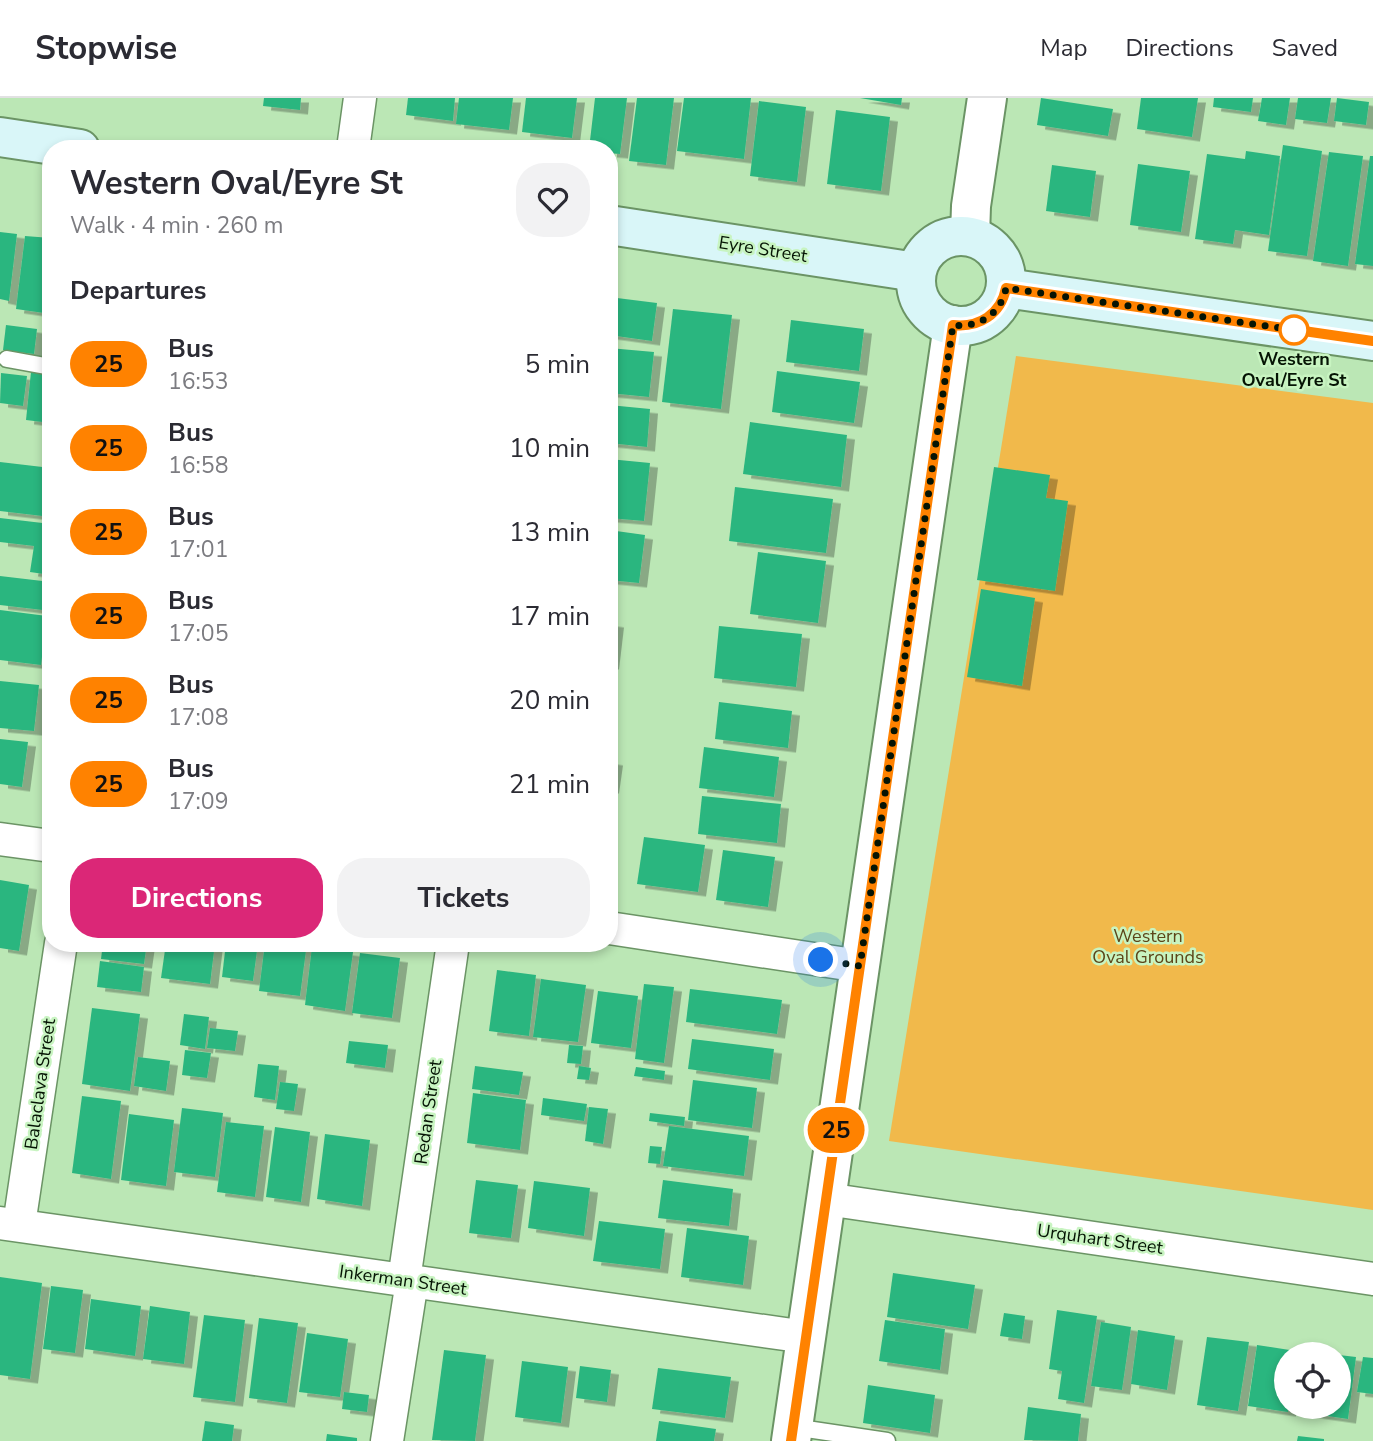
<!DOCTYPE html>
<meta charset="utf-8">
<style>
body{margin:0;font-family:"Nunito Sans",sans-serif;background:#f2f2f3;color:#2b2b33;height:100vh;display:flex;flex-direction:column;font-size:26px;white-space:nowrap}
*{box-sizing:border-box;margin:0}
p{font-size:23px;color:#7c7c81}
.icon{flex:none;width:38px;height:38px;fill:none;stroke:currentColor;stroke-width:2;stroke-linecap:round;stroke-linejoin:round}
.map{position:relative;flex:1;overflow:hidden}
.details{position:absolute;left:42px;top:42px;width:576px;height:812px;display:flex;flex-direction:column;background:#fff;border-radius:28px;box-shadow:0 4px 10px #0003}
.details>*{flex:none}
.badge{padding:0 14px;border-radius:23px;font-size:24px;line-height:46px}
.tools{position:absolute;left:1274px;top:1244px;display:grid;gap:14px}
.tools a{display:grid;place-items:center;width:77px;height:77px;border-radius:50%;background:#fff;box-shadow:0 4px 10px #0003;font-size:35px}
.you{position:absolute;width:35px;height:35px;margin:-18px;border:5px solid #fff;border-radius:50%;background:#1a73e8;box-shadow:0 0 0 10px #1a73e833}
.map>.badge{position:absolute;translate:-50% -50%;box-shadow:0 0 0 4px #fff}
h2{padding:0 28px;font-size:26px;line-height:63px}
.round{display:grid;place-items:center;flex:none;width:74px;height:74px;border-radius:28px;background:#f2f2f3}
.overview{display:flex;align-items:center;justify-content:space-between;height:119px;padding:0 28px}
h1{font-size:33px;font-weight:700;line-height:52px}
.button{display:flex;gap:14px;margin-top:auto;padding:14px 28px}
.button a{flex:1;height:80px;border-radius:28px;background:#db2777;color:#fff;font-size:28px;font-weight:700;line-height:80px;text-align:center}
.button a+a{background:#f2f2f3;color:#2b2b33}
ul{padding:0;list-style:none}
li{display:flex;align-items:center;gap:21px;height:84px;padding:0 28px}
li div{flex:1}
li b{display:block;font-size:26px}
li em{font-style:normal}
li .badge{min-width:77px;font-weight:700;text-align:center}
header{display:flex;align-items:center;gap:42px;box-sizing:border-box;height:98px;padding:0 35px;background:#fff;border-bottom:2px solid #e1e1e2}
header strong{font-size:33px}
nav{display:flex;gap:38px;margin-inline-start:auto;font-size:24px}
.map>svg:first-child{display:block}
.green{fill:#f1b94b}
.building{fill:#2bb67f;filter:url(#shadow)}
.lines{fill:none;stroke-linecap:round;stroke-linejoin:round}
.service-casing{stroke:#6b9465;stroke-width:19}
.minor-casing{stroke:#6b9465;stroke-width:35}
.tertiary-casing{stroke:#6b9465;stroke-width:42}
.secondary-casing{stroke:#6b9465;stroke-width:42}
.service{stroke:#fff;stroke-width:16}
.minor{stroke:#fff;stroke-width:32}
.tertiary{stroke:#fff;stroke-width:38}
.secondary{stroke:#d9f6f8;stroke-width:38}
.line-casing{stroke:#fff;stroke-width:16}
.line{stroke:#ff8200;stroke-width:10}
.walk{stroke:#051404;stroke-width:7;stroke-dasharray:0 12.6}
.stop-dot{fill:#fff;stroke:#ff8200;stroke-width:3.5}
.labels{text-anchor:middle;stroke-width:5;stroke-linejoin:round;paint-order:stroke}
.street-label{font-size:18px;fill:#051404;stroke:#c8f4c1}
.stop-label{font-size:18px;font-weight:bold;fill:#051404;stroke:#c8f4c1}
.park-label{font-size:18px;fill:#5c4518;stroke:#c8f4c1}
</style>
<header>
<strong>Stopwise</strong>
<nav><a>Map</a><a>Directions</a><a>Saved</a></nav>
</header>
<div class="map">
<svg width="1373" height="1343" viewBox="0 0 1373 1343">
<defs>
<filter id="shadow"><feDropShadow dx="8" dy="4.5" stdDeviation="0" flood-color="#0004"/></filter>
</defs>
<rect width="100%" height="100%" fill="#bbe7b5"/>
<path class="green" d="M1016 258 1373 305V1112L889 1043Z"/>
<g class="building">
<path d="M264 0H301L300 12 263 8Z"/>
<path d="M408 0H455L453 23 406 17Z"/>
<path d="M459 0H513L509 32 456 26Z"/>
<path d="M526 0H577L572 40 522 34Z"/>
<path d="M595 0H627L620 56 609 55V51H589Z"/>
<path d="M637 0H674L666 67 629 63Z"/>
<path d="M684 0H751L744 61 677 53Z"/>
<path d="M860 0H902L901 7Z"/>
<path d="M1041 0 1113 11 1108 38 1037 27Z"/>
<path d="M1141 0H1198L1192 39 1137 31Z"/>
<path d="M1214 0H1253L1251 14 1213 9Z"/>
<path d="M1262 0H1290L1286 27 1258 23Z"/>
<path d="M1298 0H1331L1327 25 1295 21Z"/>
<path d="M1337 0 1369 4 1366 27 1334 23Z"/>
<path d="M759 3 806 9 797 84 750 78Z"/>
<path d="M836 12 890 19 881 93 827 86Z"/>
<path d="M1283 47 1322 53 1307 158 1268 153Z"/>
<path d="M1246 53 1280 58 1269 137 1235 132 1233 146 1195 141 1207 56 1245 61Z"/>
<path d="M1329 54 1363 58 1348 168 1313 163Z"/>
<path d="M1370 58H1373V168L1355 166Z"/>
<path d="M1138 66 1190 73 1181 134 1130 127Z"/>
<path d="M1052 67 1096 73 1090 119 1046 113Z"/>
<path d="M0 134 17 136 9 203 0 201Z"/>
<path d="M25 138 51 140V216L16 211Z"/>
<path d="M609 199 657 205 652 243 609 237Z"/>
<path d="M673 211 732 217 721 311 662 304Z"/>
<path d="M791 222 864 231 859 273 786 264Z"/>
<path d="M6 227 37 231 34 256 3 252Z"/>
<path d="M609 250 654 254 649 299 609 295Z"/>
<path d="M777 273 860 284 854 325 772 314Z"/>
<path d="M31 274 51 276V325L26 322Z"/>
<path d="M1 275 27 278 23 308 0 305Z"/>
<path d="M609 307 650 311 647 349 609 345Z"/>
<path d="M750 324 847 337 841 389 743 376Z"/>
<path d="M609 361 650 365 644 423 609 420Z"/>
<path d="M0 364 51 370V419L0 413Z"/>
<path d="M994 369 1050 377 1046 400 1068 403 1055 493 977 482Z"/>
<path d="M735 389 833 401 826 455 729 443Z"/>
<path d="M0 420 51 426V477L30 474 34 448 0 444Z"/>
<path d="M609 432 645 437 639 485 609 482Z"/>
<path d="M758 454 826 463 818 525 750 516Z"/>
<path d="M0 478 51 484V513L0 507Z"/>
<path d="M981 491 1035 500 1022 588 967 579Z"/>
<path d="M0 512 47 518 41 567 0 562Z"/>
<path d="M609 524 616 525 611 567H609Z"/>
<path d="M719 528 802 536 796 589 714 580Z"/>
<path d="M0 583 39 587 34 633 0 630Z"/>
<path d="M719 604 792 613 788 650 715 641Z"/>
<path d="M0 641 28 644 22 689 0 686Z"/>
<path d="M704 649 779 659 774 699 699 690Z"/>
<path d="M609 662 615 663 611 691H609Z"/>
<path d="M702 698 781 706 777 745 698 736Z"/>
<path d="M644 739 705 747 698 794 637 786Z"/>
<path d="M723 752 775 759 768 809 716 802Z"/>
<path d="M0 782 29 787 19 853 0 850Z"/>
<path d="M103 845H147L144 866 101 861Z"/>
<path d="M166 845H215L210 886 161 880Z"/>
<path d="M226 845H258L253 883 222 879Z"/>
<path d="M265 845H307L300 898 259 893Z"/>
<path d="M312 849 353 854 345 913 305 907Z"/>
<path d="M360 855 400 860 392 920 352 915Z"/>
<path d="M100 863 144 869 141 894 97 889Z"/>
<path d="M497 872 536 877 529 938 489 933Z"/>
<path d="M541 881 586 887 578 944 533 939Z"/>
<path d="M644 886 674 889 664 965 635 961Z"/>
<path d="M690 891 782 902 777 936 686 924Z"/>
<path d="M598 893 638 898 631 950 591 945Z"/>
<path d="M92 910 140 916 130 993 82 986Z"/>
<path d="M184 916 209 919 205 951 180 947Z"/>
<path d="M210 930 238 933 235 953 207 950Z"/>
<path d="M692 941 774 951 770 982 688 971Z"/>
<path d="M349 943 388 947 385 970 346 965Z"/>
<path d="M569 947 583 948 581 966 567 965Z"/>
<path d="M185 952 211 955 207 980 182 977Z"/>
<path d="M138 959 170 963 166 993 134 988Z"/>
<path d="M258 966 279 968 275 1002 254 999Z"/>
<path d="M475 968 523 974 519 997 472 991Z"/>
<path d="M579 968 591 970 589 982 577 981Z"/>
<path d="M636 969 665 973 664 982 634 978Z"/>
<path d="M693 982 757 990 752 1030 688 1022Z"/>
<path d="M280 984 298 986 294 1013 276 1011Z"/>
<path d="M473 995 526 1002 520 1052 467 1045Z"/>
<path d="M82 998 121 1003 111 1081 72 1075Z"/>
<path d="M543 1000 587 1006 584 1023 541 1017Z"/>
<path d="M589 1009 608 1011 603 1046 585 1043Z"/>
<path d="M182 1010 223 1015 215 1079 174 1074Z"/>
<path d="M650 1015 685 1019 684 1028 649 1023Z"/>
<path d="M129 1016 174 1022 166 1088 121 1082Z"/>
<path d="M226 1024 264 1028 255 1099 217 1094Z"/>
<path d="M669 1028 749 1038 744 1078 663 1068Z"/>
<path d="M275 1029 310 1034 301 1104 266 1099Z"/>
<path d="M325 1036 370 1042 362 1108 317 1101Z"/>
<path d="M650 1048 662 1049 660 1066 648 1065Z"/>
<path d="M476 1082 518 1087 511 1140 469 1135Z"/>
<path d="M663 1082 733 1091 729 1128 658 1120Z"/>
<path d="M534 1083 590 1090 584 1138 528 1130Z"/>
<path d="M599 1123 665 1131 660 1171 593 1163Z"/>
<path d="M687 1130 749 1138 743 1187 681 1179Z"/>
<path d="M893 1175 975 1187 968 1231 887 1219Z"/>
<path d="M0 1179 42 1185 30 1281 0 1277Z"/>
<path d="M51 1188 83 1192 75 1255 43 1251Z"/>
<path d="M91 1201 141 1208 135 1258 85 1251Z"/>
<path d="M150 1208 190 1214 184 1266 143 1261Z"/>
<path d="M1057 1212 1097 1218 1084 1305 1058 1301 1062 1273 1049 1271Z"/>
<path d="M1004 1215 1025 1218 1022 1241 1000 1238Z"/>
<path d="M204 1217 245 1222 235 1304 193 1299Z"/>
<path d="M259 1220 298 1225 287 1305 249 1300Z"/>
<path d="M885 1222 945 1231 940 1272 879 1263Z"/>
<path d="M1101 1224 1131 1229 1122 1292 1091 1288Z"/>
<path d="M1138 1232 1175 1238 1167 1292 1131 1286Z"/>
<path d="M307 1235 348 1241 340 1299 299 1294Z"/>
<path d="M1207 1239 1249 1244 1238 1313 1197 1307Z"/>
<path d="M1257 1247 1296 1253V1256H1286L1288 1314 1248 1308Z"/>
<path d="M444 1252 486 1257 475 1343 432 1342Z"/>
<path d="M1339 1257 1356 1259 1348 1321 1307 1315 1308 1309H1339Z"/>
<path d="M1363 1259 1373 1260V1296L1357 1294Z"/>
<path d="M522 1263 568 1269 561 1325 515 1319Z"/>
<path d="M580 1268 611 1272 607 1304 576 1300Z"/>
<path d="M658 1270 731 1279 725 1320 652 1311Z"/>
<path d="M868 1287 935 1297 930 1335 863 1325Z"/>
<path d="M344 1294 369 1297 367 1314 342 1311Z"/>
<path d="M1028 1309 1081 1316 1078 1343 1024 1342Z"/>
<path d="M205 1323 234 1327 232 1343H202Z"/>
<path d="M659 1323 716 1331 714 1343H656Z"/>
<path d="M327 1336 357 1340V1343H326Z"/>
<path d="M1298 1338 1324 1341V1343H1297Z"/>
</g>
<g class="lines">
<defs>
<g id="service">
<path d="M7 261 51 269"/>
<path d="M793 1329 887 1343"/>
</g>
<g id="minor">
<path d="M353 51 360 0"/>
<path d="M0 741 51 748"/>
<path d="M609 830 860 868"/>
<path d="M826 1101 1373 1181"/>
<path d="M0 1125 806 1239"/>
<path d="M19 1127 61 845"/>
<path d="M404 1182 453 845"/>
<path d="M387 1343 412 1183"/>
</g>
<g id="tertiary">
<path d="M970 138 971 108 987 0"/>
<path d="M791 1343 953 227"/>
</g>
<g id="secondary">
<path d="M0 39 80 51"/>
<path d="M609 127 916 174"/>
<circle cx="961" cy="183" r="45"/>
<path d="M1006 190 1373 243"/>
</g>
</defs>
<use href="#service" class="service-casing"/>
<use href="#minor" class="minor-casing"/>
<use href="#tertiary" class="tertiary-casing"/>
<use href="#secondary" class="secondary-casing"/>
<use href="#service" class="service"/>
<use href="#minor" class="minor"/>
<use href="#tertiary" class="tertiary"/>
<use href="#secondary" class="secondary"/>
</g>
<g class="lines">
<defs>
<path id="line" d="M791 1343 953 227C979 230 1001 216 1006 190L1373 243"/>
</defs>
<use href="#line" class="line-casing"/>
<use href="#line" class="line"/>
<path class="walk" d="M821 862 860 868 953 227C979 230 1001 216 1006 190L1294 232"/>
</g>
<circle class="stop-dot" cx="1294" cy="232" r="14"/>
<g class="labels">
<g class="street-label">
<text transform="translate(763 151) rotate(9)" y="6">Eyre Street</text>
<text transform="translate(40 986) rotate(-82)" y="6">Balaclava Street</text>
<text transform="translate(428 1014) rotate(-82)" y="6">Redan Street</text>
<text transform="translate(1100 1141) rotate(8)" y="6">Urquhart Street</text>
<text transform="translate(403 1182) rotate(8)" y="6">Inkerman Street</text>
</g>
<g class="stop-label">
<text x="1294" y="267">Western<tspan x="1294" dy="21">Oval/Eyre St</tspan></text>
</g>
<g class="park-label">
<text x="1148" y="844">Western<tspan x="1148" dy="21">Oval Grounds</tspan></text>
</g>
</g>
</svg>
<div class="tools">
<a><svg class="icon" aria-label="locate" viewBox="0 0 24 24"><circle cx="12" cy="12" r="6"/><path d="M12 2v4M12 18v4M2 12h4M18 12h4"/></svg></a>
</div>
<div class="you" style="left:821px;top:862px"></div>
<b class="badge" style="left:836px;top:1032px;background:#ff8200;color:#111">25</b>
<section class="details">
<div class="overview"><div><h1>Western Oval/Eyre St</h1><p>Walk · 4 min · 260 m</p></div><a class="round"><svg class="icon" aria-label="heart" viewBox="0 0 24 24"><path d="M12 20l-8-8c-3-5 5-10 8-4 3-6 11-1 8 4z"/></svg></a></div>
<h2>Departures</h2>
<ul>
<li><span class="badge" style="background:#ff8200;color:#111">25</span><div><b>Bus</b><p>16:53</p></div><em>5 min</em></li>
<li><span class="badge" style="background:#ff8200;color:#111">25</span><div><b>Bus</b><p>16:58</p></div><em>10 min</em></li>
<li><span class="badge" style="background:#ff8200;color:#111">25</span><div><b>Bus</b><p>17:01</p></div><em>13 min</em></li>
<li><span class="badge" style="background:#ff8200;color:#111">25</span><div><b>Bus</b><p>17:05</p></div><em>17 min</em></li>
<li><span class="badge" style="background:#ff8200;color:#111">25</span><div><b>Bus</b><p>17:08</p></div><em>20 min</em></li>
<li><span class="badge" style="background:#ff8200;color:#111">25</span><div><b>Bus</b><p>17:09</p></div><em>21 min</em></li>
</ul>
<div class="button"><a>Directions</a><a>Tickets</a></div>
</section>
</div>
